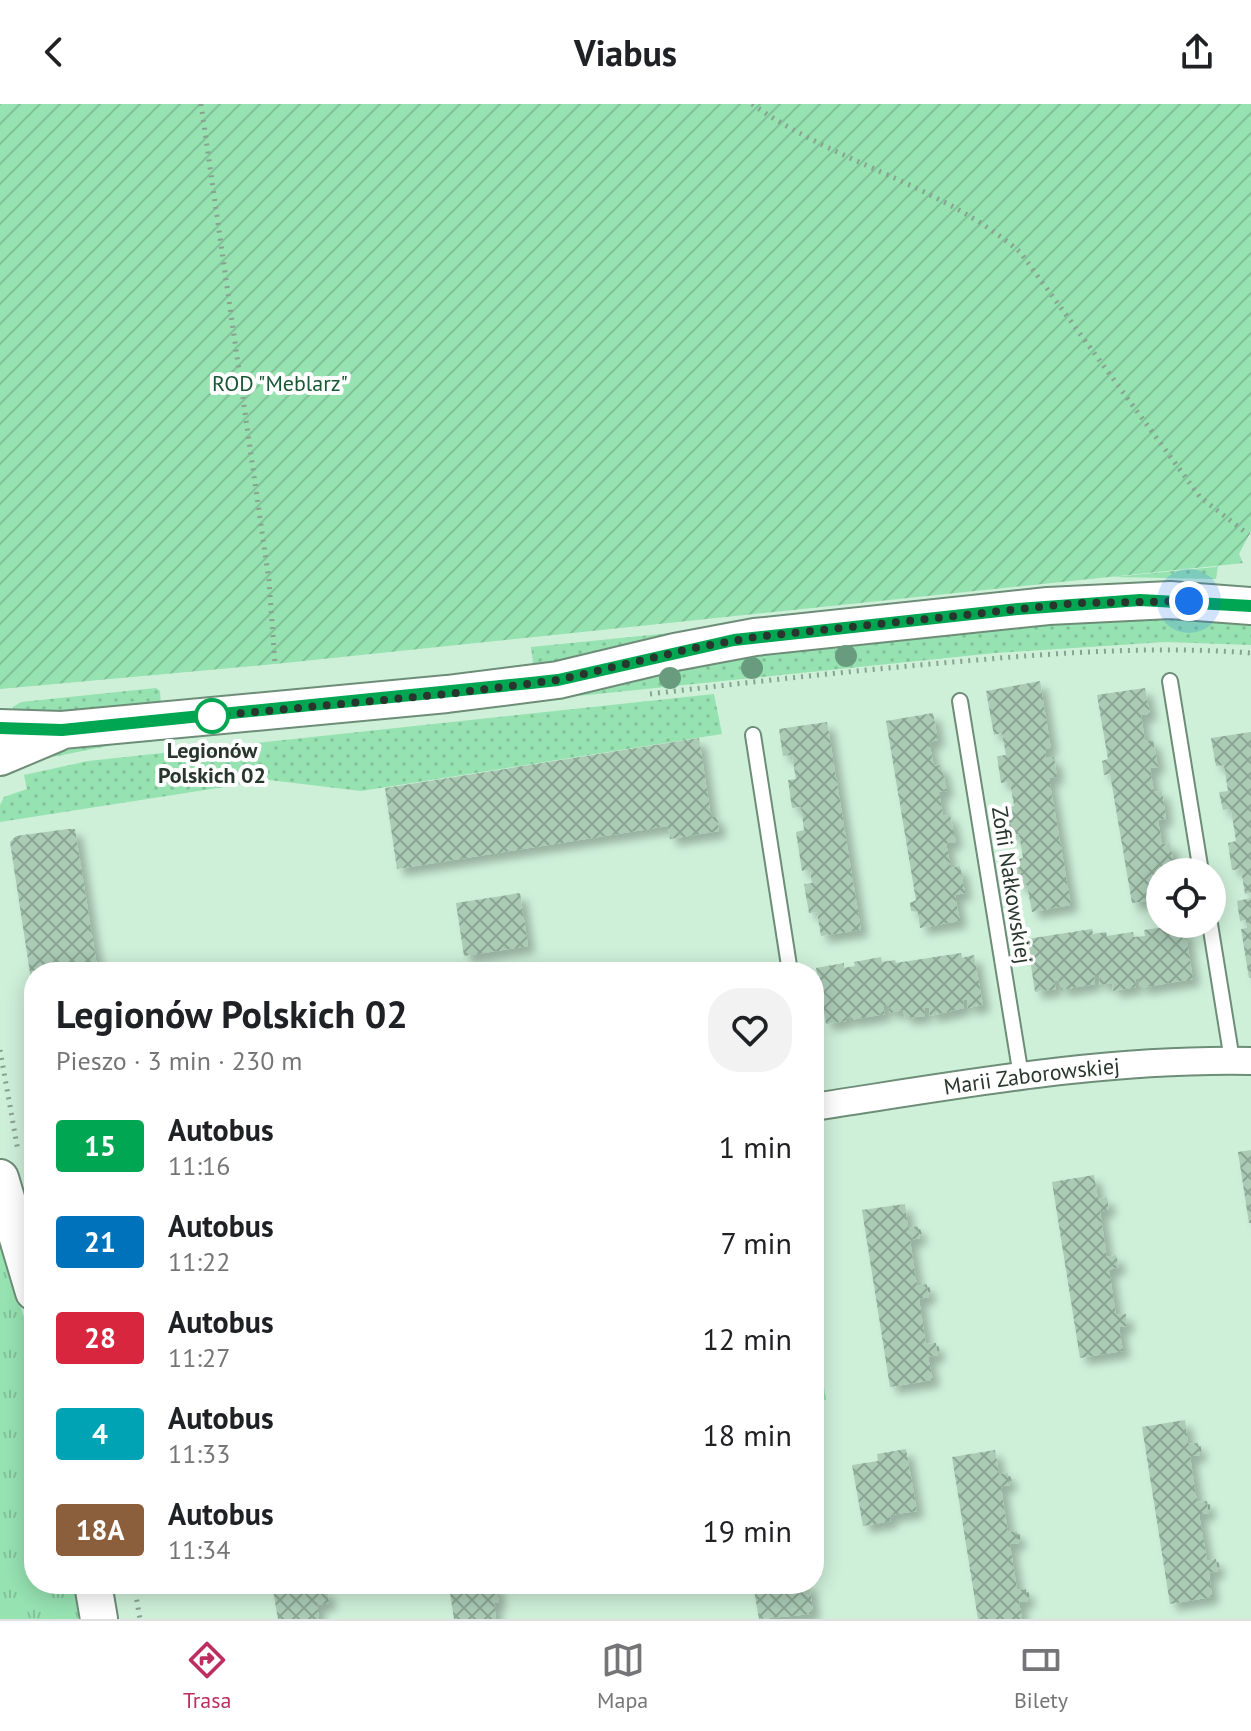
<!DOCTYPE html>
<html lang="pl">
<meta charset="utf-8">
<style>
body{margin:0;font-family:"PT Sans",sans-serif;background:#f2f2f2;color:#202124;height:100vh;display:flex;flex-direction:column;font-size:30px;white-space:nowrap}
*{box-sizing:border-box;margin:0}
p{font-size:26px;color:#757577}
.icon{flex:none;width:44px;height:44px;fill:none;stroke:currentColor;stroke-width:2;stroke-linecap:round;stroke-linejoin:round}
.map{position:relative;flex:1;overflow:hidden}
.details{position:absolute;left:24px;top:858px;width:800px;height:632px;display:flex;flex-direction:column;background:#fff;border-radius:32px;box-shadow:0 4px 20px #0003}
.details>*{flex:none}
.badge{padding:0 16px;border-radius:6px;font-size:28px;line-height:52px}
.buttons{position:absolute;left:1146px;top:754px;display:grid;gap:16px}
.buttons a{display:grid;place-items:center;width:80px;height:80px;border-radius:50%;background:#fff;box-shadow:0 4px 20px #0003;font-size:40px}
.you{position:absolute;width:40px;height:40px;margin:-20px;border:6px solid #fff;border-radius:50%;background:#1a73e8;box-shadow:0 0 0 12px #1a73e833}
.map>.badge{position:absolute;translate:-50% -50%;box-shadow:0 0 0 4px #fff}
.round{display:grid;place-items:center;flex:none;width:84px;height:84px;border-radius:32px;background:#f2f2f2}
.overview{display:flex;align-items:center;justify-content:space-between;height:136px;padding:0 32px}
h1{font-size:38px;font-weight:700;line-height:60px}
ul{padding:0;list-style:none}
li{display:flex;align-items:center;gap:24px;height:96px;padding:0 32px}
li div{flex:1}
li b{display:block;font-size:30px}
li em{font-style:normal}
li .badge{min-width:88px;font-weight:700;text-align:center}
header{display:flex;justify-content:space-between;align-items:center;height:104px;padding:0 32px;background:#fff;font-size:36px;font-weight:700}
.dock{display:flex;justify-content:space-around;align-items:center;height:112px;border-top:2px solid #e0e0e0;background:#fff;font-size:22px;color:#757577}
.dock a{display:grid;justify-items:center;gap:4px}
.dock .active{color:#bc2e5f}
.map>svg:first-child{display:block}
.grass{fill:url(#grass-dots)}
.park{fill:url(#park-tufts)}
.garden{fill:url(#garden-furrows)}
.building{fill:url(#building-cross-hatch);filter:url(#shadow)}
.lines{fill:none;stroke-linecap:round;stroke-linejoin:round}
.lane-casing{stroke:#6e8d78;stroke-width:18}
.street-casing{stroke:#6e8d78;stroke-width:30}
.secondary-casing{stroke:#6e8d78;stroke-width:40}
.path{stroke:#88a290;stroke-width:5;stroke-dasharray:2 6;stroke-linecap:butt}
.lane{stroke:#fff;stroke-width:14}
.street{stroke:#fff;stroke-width:26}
.secondary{stroke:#fff;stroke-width:36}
.tree{fill:#699c7e}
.line-casing{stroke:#fff;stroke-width:18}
.line{stroke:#00a651;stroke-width:12}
.walk{stroke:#29362d;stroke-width:8;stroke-dasharray:0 14.4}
.stop-dot{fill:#fff;stroke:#00a651;stroke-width:4}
.labels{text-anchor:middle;stroke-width:8;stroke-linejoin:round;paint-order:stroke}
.park-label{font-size:22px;fill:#175734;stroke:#fff}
.stop-label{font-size:22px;font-weight:bold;fill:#29362d;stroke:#fff}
.street-label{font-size:22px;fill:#29362d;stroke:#fff}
</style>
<header><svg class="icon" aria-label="back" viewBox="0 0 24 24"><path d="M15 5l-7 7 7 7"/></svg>Viabus<svg class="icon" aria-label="share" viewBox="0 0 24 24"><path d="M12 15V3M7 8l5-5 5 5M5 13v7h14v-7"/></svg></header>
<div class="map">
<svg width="1251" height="1515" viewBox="0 0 1251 1515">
<defs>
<pattern id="grass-dots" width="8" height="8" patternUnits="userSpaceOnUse" patternTransform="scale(2)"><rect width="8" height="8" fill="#96e2b1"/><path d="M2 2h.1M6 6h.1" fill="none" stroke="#81c299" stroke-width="1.8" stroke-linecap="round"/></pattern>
<pattern id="park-tufts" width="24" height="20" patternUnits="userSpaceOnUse" patternTransform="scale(2)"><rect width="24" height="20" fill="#96e2b1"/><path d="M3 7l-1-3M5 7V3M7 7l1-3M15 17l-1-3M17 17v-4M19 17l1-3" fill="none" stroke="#81c299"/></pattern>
<pattern id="garden-furrows" width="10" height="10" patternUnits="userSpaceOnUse" patternTransform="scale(2)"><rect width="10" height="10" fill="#96e2b1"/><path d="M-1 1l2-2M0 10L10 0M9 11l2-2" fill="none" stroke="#81c299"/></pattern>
<pattern id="building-cross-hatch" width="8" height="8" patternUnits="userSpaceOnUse" patternTransform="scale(2)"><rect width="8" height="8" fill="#abcbb5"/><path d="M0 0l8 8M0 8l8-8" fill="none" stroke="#8ba694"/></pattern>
<filter id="shadow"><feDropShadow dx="7" dy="7" stdDeviation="4" flood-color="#0004"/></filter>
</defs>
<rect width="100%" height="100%" fill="#cef0d9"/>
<g class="grass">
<path d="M1218 462 1216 475 1113 473 1215 463Z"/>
<path d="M1160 513 1251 518V541L1166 538 995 549 123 639 22 659V656L73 645 733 554 1034 520Z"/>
<path d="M730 523 534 567 531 543Z"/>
<path d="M156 584 160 587 161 601 15 613 13 603 21 598Z"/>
<path d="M714 590 722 630 361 687 269 676 0 718V701L4 693 27 685 24 671 88 657Z"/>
</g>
<g class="park">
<path d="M0 1139 34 1244V1480H79L78 1515H0Z"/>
<path d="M814 1218 826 1296 814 1298Z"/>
</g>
<path class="garden" d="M0 0H1251V427L1239 450 1243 459 275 560 0 585Z"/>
<g class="building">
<path d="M1040 577 1051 645H1045L1046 654 1054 653 1057 673 1049 674 1071 801 1032 808 1027 781 1019 782 1014 756 1023 754 1019 730 1010 731 1007 710 1006 704 1014 702 1010 678 1001 679 997 652 1006 651 1002 629 994 631 986 587Z"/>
<path d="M1145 584 1150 611H1141L1145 637 1153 636 1158 663 1150 664 1154 688 1162 687 1166 715 1158 716 1162 740 1170 739 1175 767 1160 768V795L1132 799 1110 670 1104 671 1102 657 1108 655 1097 591Z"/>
<path d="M933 609 938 636 929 638 934 662 941 661 947 687 939 688 943 712 950 711 956 738 946 739 951 764 960 762 965 789 955 791 960 817 920 824 918 808 911 807 910 799 916 796 886 617Z"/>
<path d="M827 618 861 826 821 832 817 808 809 809 804 780 812 779 810 765 802 767 796 728 804 726 801 703 792 704 788 676 796 675 792 651 783 652 779 625Z"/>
<path d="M1251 628V789L1245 790 1241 765 1232 766 1228 739 1236 737 1231 705 1223 706 1219 688 1228 687 1224 661 1216 662 1211 634Z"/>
<path d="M699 634 711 713H717L719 727 670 735 668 722 397 765 385 684Z"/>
<path d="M68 725H75L98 868H34L32 882 10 738 16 732Z"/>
<path d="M520 789 528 842 464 852 456 799Z"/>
<path d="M1251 794V874H1249L1241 825 1247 824 1246 816 1240 817 1237 797Z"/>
<path d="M1172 822 1173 827 1185 825 1193 875 1140 884 1139 874 1135 875 1136 883 1113 887 1112 879 1100 881 1099 871H1094L1095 880 1061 886 1059 876 1054 877 1056 885 1035 888 1027 835 1092 825 1093 830 1106 828 1107 832 1133 828 1134 833 1145 832 1144 826Z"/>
<path d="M961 849 962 854 974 851 983 901 968 904 967 895 963 896 964 904 930 912 929 903 924 904 925 912 905 914 903 906 890 909 888 901 883 902 885 910 851 916 850 913 846 914V917L826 920 816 864 844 859V864L855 862 854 858 881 853 882 858 895 856 896 859Z"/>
<path d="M1251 1046V1119H1249L1238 1048Z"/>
<path d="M1094 1071 1098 1095 1107 1093 1109 1105 1100 1107 1107 1153 1116 1151 1118 1158 1119 1163 1109 1166 1116 1211 1126 1210 1127 1222 1119 1223 1123 1247 1080 1254 1052 1078Z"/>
<path d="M905 1100 908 1124 918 1122 920 1134 910 1136 917 1182 927 1180 929 1193 919 1195 926 1240 936 1239 938 1251 928 1253 933 1276 890 1283 862 1106Z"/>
<path d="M1185 1316 1188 1340 1198 1339 1200 1351 1190 1352 1197 1398 1207 1397 1209 1409 1199 1410 1207 1457 1216 1455 1218 1467 1209 1469 1212 1493 1170 1500 1142 1323Z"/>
<path d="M906 1345 917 1407 890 1411 891 1417 863 1422 852 1361 878 1357 877 1350Z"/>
<path d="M995 1346 999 1370 1008 1369 1010 1381 1001 1382 1008 1428 1017 1427 1019 1439 1010 1440 1017 1486 1026 1485 1028 1497 1019 1498 1022 1515H978L952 1353Z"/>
<path d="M272 1480H314L315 1487 327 1486 329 1499 317 1501 319 1515H278Z"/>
<path d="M453 1480H496L499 1499H494L496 1515H454L450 1489 454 1488Z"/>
<path d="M753 1480H809L813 1506 811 1510 759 1515Z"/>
</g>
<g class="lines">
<defs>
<g id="lane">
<path d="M1170 577 1201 768"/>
<path d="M960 597 1021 972"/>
<path d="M753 631 790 868"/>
<path d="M1210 820 1232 956"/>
</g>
<g id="street">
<path id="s1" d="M814 1003C959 981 1104 954 1251 957"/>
</g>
<g id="secondary">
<path d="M0 624 62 626 447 590 558 576 675 548 755 533 1048 502 1170 496 1251 502"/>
<path d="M0 653 57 629"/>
<path d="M0 1074 34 1188"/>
<path d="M93 1480 99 1515"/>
</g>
</defs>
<use href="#lane" class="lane-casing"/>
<use href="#street" class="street-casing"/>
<use href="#secondary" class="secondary-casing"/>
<g class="path">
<path d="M201 0 269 477 275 560"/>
<path d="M752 0C835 59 942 81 1020 148L1200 393 1249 431"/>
<path d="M650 590C759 577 868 565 977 556 1069 548 1159 542 1251 549"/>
<path d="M0 946 18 1047"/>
<path d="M919 1128 925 1126"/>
<path d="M928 1186 933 1185"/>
<path d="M937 1245 942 1244"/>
<path d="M1199 1345 1205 1344"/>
<path d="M1009 1375 1014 1373"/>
<path d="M1208 1403H1214"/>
<path d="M1018 1433 1023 1432"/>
<path d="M1217 1461 1222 1460"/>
<path d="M134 1480 140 1515"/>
<path d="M1027 1491 1032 1490"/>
</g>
<use href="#lane" class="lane"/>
<use href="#street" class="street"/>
<use href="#secondary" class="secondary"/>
</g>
<g class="tree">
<circle cx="846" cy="552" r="11"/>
<circle cx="752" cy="564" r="11"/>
<circle cx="670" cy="574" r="11"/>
</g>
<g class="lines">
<defs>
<path id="line" d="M0 624 62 626 531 579 558 576 734 536 1018 505 1140 496 1251 502"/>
</defs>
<use href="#line" class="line-casing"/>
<use href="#line" class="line"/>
<path class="walk" d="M212 612 447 590 558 576 694 544 755 533 1078 499 1189 497"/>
</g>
<circle class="stop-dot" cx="212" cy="612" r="16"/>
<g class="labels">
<g class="park-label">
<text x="280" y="287">ROD "Meblarz"</text>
</g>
<g class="stop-label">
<text x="212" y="654">Legionów<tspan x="212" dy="25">Polskich 02</tspan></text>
</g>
<g class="street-label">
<text transform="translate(1012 781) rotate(81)" y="8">Zofii Nałkowskiej</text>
<text dy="8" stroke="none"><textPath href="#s1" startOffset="220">Marii Zaborowskiej</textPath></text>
</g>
</g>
</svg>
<div class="buttons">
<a><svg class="icon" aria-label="locate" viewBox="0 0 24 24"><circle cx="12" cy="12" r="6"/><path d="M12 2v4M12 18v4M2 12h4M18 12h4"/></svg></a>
</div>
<div class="you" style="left:1189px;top:497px"></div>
<section class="details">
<div class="overview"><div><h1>Legionów Polskich 02</h1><p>Pieszo · 3 min · 230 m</p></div><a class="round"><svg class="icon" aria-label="heart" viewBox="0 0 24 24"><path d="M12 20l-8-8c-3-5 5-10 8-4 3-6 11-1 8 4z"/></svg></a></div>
<ul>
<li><span class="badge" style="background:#00a651;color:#fff">15</span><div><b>Autobus</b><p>11:16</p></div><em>1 min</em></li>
<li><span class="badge" style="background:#0072bc;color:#fff">21</span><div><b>Autobus</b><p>11:22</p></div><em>7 min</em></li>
<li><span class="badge" style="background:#d7263d;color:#fff">28</span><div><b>Autobus</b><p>11:27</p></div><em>12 min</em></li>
<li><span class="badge" style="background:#00a3b4;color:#fff">4</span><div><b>Autobus</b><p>11:33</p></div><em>18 min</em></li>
<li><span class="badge" style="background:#8b5e3c;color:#fff">18A</span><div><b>Autobus</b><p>11:34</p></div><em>19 min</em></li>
</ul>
</section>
</div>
<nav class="dock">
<a class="active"><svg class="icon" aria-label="directions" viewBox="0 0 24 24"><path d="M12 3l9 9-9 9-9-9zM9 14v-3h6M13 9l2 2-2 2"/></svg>Trasa</a>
<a><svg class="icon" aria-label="map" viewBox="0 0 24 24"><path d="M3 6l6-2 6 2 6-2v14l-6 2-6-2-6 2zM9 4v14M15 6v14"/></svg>Mapa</a>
<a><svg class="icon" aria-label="tickets" viewBox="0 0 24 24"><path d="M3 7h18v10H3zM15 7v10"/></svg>Bilety</a>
</nav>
